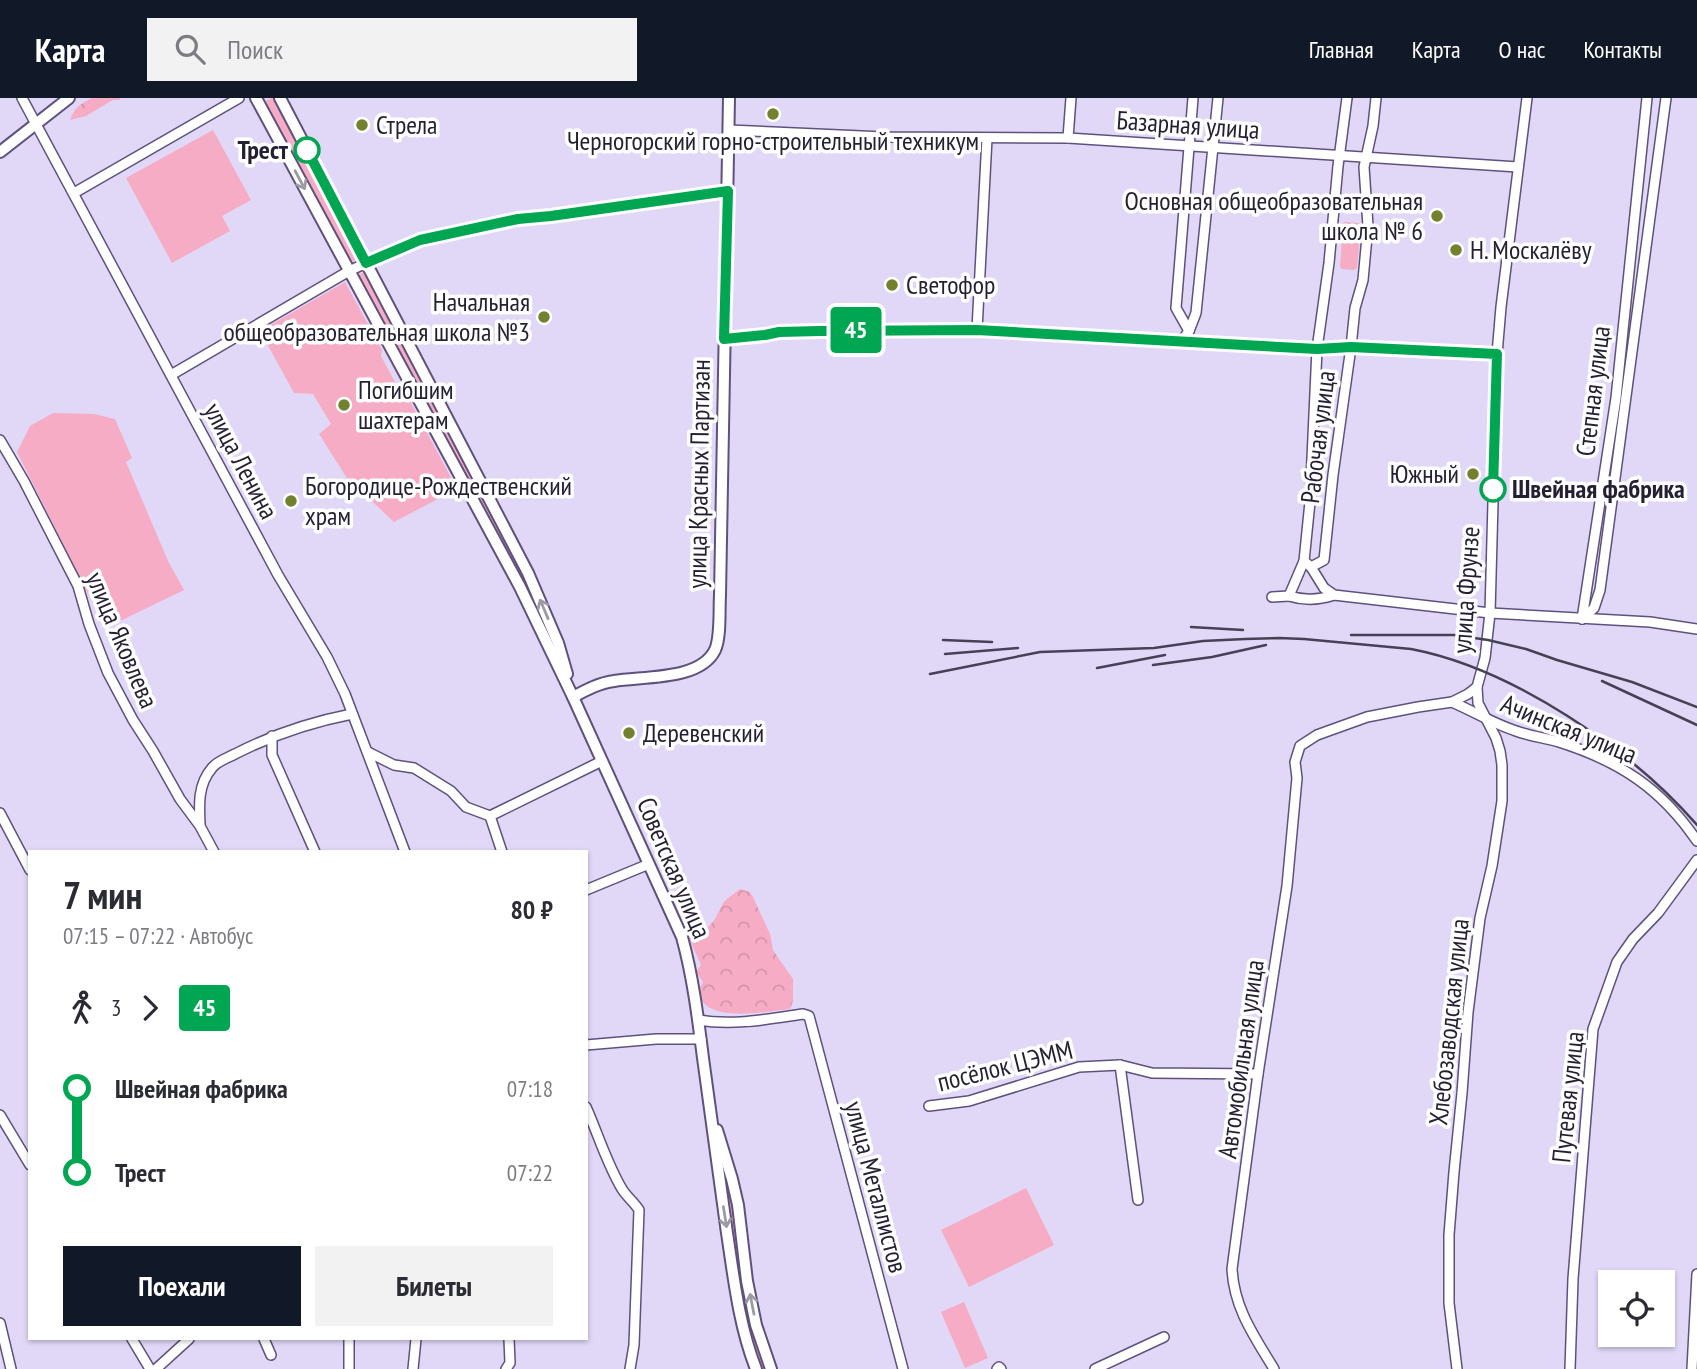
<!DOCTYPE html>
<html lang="ru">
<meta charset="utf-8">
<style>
body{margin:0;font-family:"PT Sans Narrow",sans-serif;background:#f2f2f3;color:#2b2b33;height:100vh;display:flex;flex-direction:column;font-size:26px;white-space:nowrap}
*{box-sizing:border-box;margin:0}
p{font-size:23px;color:#7c7c81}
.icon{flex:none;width:38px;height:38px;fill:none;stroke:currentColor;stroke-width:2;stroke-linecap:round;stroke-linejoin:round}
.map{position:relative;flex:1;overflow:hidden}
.drawer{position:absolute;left:28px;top:752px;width:560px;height:490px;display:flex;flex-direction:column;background:#fff;border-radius:0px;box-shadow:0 2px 5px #0004}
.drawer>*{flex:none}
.badge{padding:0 14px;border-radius:5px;font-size:24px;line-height:46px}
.controls{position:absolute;left:1598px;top:1172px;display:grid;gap:14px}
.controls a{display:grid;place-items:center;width:77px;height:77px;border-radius:0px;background:#fff;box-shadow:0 2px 5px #0004;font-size:35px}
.map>.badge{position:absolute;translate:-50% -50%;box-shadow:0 0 0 4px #fff}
.legs{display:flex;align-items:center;gap:10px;height:77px;padding:0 35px;font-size:23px}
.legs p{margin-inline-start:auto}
.summary{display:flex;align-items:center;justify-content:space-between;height:119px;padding:0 35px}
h1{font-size:38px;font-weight:800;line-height:52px}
.button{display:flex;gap:14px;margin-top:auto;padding:14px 35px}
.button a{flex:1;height:80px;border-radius:0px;background:#111827;color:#fff;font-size:28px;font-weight:800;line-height:80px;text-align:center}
.button a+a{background:#f2f2f3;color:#2b2b33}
ul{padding:0 35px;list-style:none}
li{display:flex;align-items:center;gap:24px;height:84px;font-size:26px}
li i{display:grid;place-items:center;width:10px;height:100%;margin:0 9px;background:currentColor}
li i::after{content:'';width:18px;height:18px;margin:-9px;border:5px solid;border-radius:50%;background:#fff}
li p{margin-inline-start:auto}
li:first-child i{background:linear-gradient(#0000 50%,currentColor 0)}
li:last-child i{background:linear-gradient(currentColor 50%,#0000 0)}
header{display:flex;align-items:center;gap:42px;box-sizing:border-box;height:98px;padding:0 35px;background:#111827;color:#fff}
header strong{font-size:33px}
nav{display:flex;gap:38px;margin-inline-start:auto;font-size:24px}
.search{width:490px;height:63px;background:#f2f2f3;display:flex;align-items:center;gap:18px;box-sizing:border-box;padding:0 24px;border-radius:0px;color:#7c7c81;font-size:26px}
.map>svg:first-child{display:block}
.green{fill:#f6acc4}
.forest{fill:url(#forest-crowns)}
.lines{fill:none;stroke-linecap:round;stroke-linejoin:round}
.minor-casing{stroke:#5f517e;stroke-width:12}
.major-casing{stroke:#5f517e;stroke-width:14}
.minor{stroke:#fff;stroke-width:9}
.major{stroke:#fff;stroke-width:10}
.rail{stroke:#474156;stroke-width:2.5}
.oneway{stroke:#9c9aa3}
.line-1-casing{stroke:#fff;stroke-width:16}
.line-1{stroke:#00a651;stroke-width:10}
.poi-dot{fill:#73802e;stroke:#fff;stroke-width:2.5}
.stop-1-dot{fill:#fff;stroke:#00a651;stroke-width:3.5}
.labels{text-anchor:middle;stroke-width:7;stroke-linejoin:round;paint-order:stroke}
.poi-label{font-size:26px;fill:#241f32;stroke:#fff;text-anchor:start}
.street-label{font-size:26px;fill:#241f32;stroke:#fff}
.stop-label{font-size:26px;font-weight:bold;fill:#241f32;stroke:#fff;text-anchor:end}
</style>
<header>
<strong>Карта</strong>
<div class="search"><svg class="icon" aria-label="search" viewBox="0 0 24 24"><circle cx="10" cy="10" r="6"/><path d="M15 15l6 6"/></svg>Поиск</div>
<nav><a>Главная</a><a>Карта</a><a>О нас</a><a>Контакты</a></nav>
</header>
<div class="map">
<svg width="1697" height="1271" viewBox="0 0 1697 1271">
<defs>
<pattern id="forest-crowns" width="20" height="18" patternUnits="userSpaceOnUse" patternTransform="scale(1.75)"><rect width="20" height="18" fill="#f6acc4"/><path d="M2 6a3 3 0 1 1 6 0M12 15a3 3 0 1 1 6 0" fill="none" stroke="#d394a9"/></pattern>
</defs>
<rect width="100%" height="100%" fill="#e1d8f8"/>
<g class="green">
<path d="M272 0H275L360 160 350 165 263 4Z"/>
<path d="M213 32 251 102 222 118 230 133 172 165 126 80Z"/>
<path d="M1344 124 1360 125 1361 127 1357 170 1354 172 1342 171 1340 169 1343 126Z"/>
<path d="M366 173 523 474 518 476 357 178Z"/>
<path d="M345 184 382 252 381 258 402 297 409 301 457 391 394 424 362 394 357 396 319 336 331 326 313 296 294 295 260 233Z"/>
<path d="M53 315 94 316 115 321 132 360 126 364 168 463 184 492 122 522 112 520 95 510 17 354 30 328Z"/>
<path d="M725 1074C736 1120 738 1167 748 1214 752 1234 759 1252 766 1271H761C738 1208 732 1140 725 1074Z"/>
<path d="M1026 1090 1054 1147 969 1189 941 1132Z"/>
<path d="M964 1204 988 1260 965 1270 941 1214Z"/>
</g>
<g class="forest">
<path d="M92 0H121L119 2H113L86 18 70 22C75 9 80 6 92 0Z"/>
<path d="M740 791 750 794 753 799 770 836 773 852 793 881V903L790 911C769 913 717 924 702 903 700 900 700 896 699 892L703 884 696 874 701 867 689 840C696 835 704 833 710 827 716 821 718 815 722 807 725 801 734 796 740 791Z"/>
</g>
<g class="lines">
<defs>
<g id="minor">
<path d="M22 0 278 477 327 559 345 596 405 754"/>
<path d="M1376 0 1373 28 1364 69 1368 128 1363 182 1355 210 1351 249 1333 377 1324 462 1311 469 1324 490 1334 497 1490 515 1650 524 1697 531"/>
<path d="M729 32 884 39 1068 40 1518 69"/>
<path d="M1068 40 1071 0"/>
<path d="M74 95 239 0"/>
<path d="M977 232 987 40"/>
<path d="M1189 233 1176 210 1193 0"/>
<path d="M724 241 765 237 779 234 819 233 970 232 1317 251 1351 249 1497 256"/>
<path d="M1181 244 1189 233 1196 215 1218 0"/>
<path d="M171 277 349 173 379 159 420 142 462 132 518 121 551 118 728 93"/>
<path d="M0 342 24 383 78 488 89 526 108 575 133 622 153 653 180 701 200 728 214 754"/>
<path d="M1304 463 1289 498C1305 503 1319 502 1334 497"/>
<path d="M1311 469 1304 463 1310 404 1317 251 1329 165 1338 68 1347 0"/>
<path d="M1272 499 1289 498"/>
<path d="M1582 521 1594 510 1600 492 1666 0"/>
<path d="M1582 521 1616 300 1647 0"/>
<path d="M1452 604C1473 613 1494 626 1516 633 1530 638 1545 640 1559 644 1619 663 1661 690 1697 743"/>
<path d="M272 638V657L315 754"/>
<path d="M368 654 394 667 414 670 451 693 466 709 490 718"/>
<path d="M0 715 30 772"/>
<path d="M200 726C199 706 198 686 212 670 217 663 228 660 235 656 272 637 311 624 352 616"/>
<path d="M502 754 490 718 602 663"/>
<path d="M586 792 649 766"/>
<path d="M698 922C733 928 769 921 803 916L809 918 903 1271"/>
<path d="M586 947 656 941H701"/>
<path d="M1120 967 1138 1102"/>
<path d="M929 1008 969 1003 1079 969 1120 967 1152 975 1258 976"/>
<path d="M586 1009C598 1036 607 1066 622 1091 627 1099 634 1104 639 1112L634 1247 630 1271"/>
<path d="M0 1017 30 1067"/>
<path d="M0 1225 11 1271"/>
<path d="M132 1241 150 1271"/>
<path d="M264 1241 271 1257"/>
<path d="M349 1241V1271"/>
<path d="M156 1271 189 1241"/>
<path d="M413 1271 416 1241"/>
<path d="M506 1271 510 1265 509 1241"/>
<path d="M997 1271 999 1269 1001 1271"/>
<path d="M1095 1271 1164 1239"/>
<path d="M1274 1271C1254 1238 1234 1210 1232 1171L1258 976 1287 788 1297 680 1295 664 1300 648 1317 637 1367 619 1418 609 1452 604 1468 596 1477 589 1485 560 1490 515 1497 256 1501 209 1527 0"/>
<path d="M1457 1271 1449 1205V1137L1454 1074 1462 995 1468 914 1480 820 1492 768 1502 703V667L1500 653 1496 640 1478 605 1477 589"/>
<path d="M1570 1271 1573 1181 1593 931 1617 864 1633 841 1658 815 1697 762"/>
<path d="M1692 1271 1697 1176"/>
</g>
<g id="major">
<path d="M256 0 520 489 573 599 682 839C693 879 698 920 703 960 711 1019 719 1077 727 1135 734 1181 739 1228 756 1271"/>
<path d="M280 0 528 475 558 545 567 576"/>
<path d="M0 54 69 0"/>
<path d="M573 599C586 592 599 585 614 583 642 578 700 583 715 552 721 539 719 513 720 497L729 0"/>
<path d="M717 1032 732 1081 738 1107 747 1183 756 1227 771 1271"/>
</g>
</defs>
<use href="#minor" class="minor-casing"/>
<use href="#major" class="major-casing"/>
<use href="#minor" class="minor"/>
<use href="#major" class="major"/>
<g class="rail">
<path d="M1191 529 1243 532"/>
<path d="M1351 537H1454L1488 542 1526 551 1557 562 1632 584 1697 609"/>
<path d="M943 542 992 544"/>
<path d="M945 556 1018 550"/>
<path d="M1153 567 1212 559 1266 547"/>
<path d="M1097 570 1165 557"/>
<path d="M930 576 1040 554 1154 550 1203 543 1245 541 1279 540 1304 541 1411 551C1511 570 1630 650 1697 727"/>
<path d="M1602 583 1697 627"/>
</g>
</g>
<defs><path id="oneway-shaft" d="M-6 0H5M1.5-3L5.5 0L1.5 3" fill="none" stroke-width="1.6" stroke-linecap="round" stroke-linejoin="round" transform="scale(1.75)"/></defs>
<g class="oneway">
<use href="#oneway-shaft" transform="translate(300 82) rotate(62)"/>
<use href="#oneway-shaft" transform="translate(544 511) rotate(-113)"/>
<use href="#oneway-shaft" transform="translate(725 1119) rotate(81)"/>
<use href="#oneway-shaft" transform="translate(752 1206) rotate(-101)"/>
</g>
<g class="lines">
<defs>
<path id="line-1" d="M307 52 366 165 420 142 518 121 551 118 728 93 724 241 765 237 779 234 820 233 977 232 1262 248 1317 251 1351 249 1497 256 1493 391"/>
</defs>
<use href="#line-1" class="line-1-casing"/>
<use href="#line-1" class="line-1"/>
</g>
<g class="poi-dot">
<circle cx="773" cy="16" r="7"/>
<circle cx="362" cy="27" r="7"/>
<circle cx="1437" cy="118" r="7"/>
<circle cx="1456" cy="152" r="7"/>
<circle cx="892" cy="187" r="7"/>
<circle cx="544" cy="219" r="7"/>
<circle cx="344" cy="307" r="7"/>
<circle cx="1473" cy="376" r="7"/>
<circle cx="291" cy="403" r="7"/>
<circle cx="629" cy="635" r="7"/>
</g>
<g class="stop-1-dot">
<circle cx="307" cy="52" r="12"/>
<circle cx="1493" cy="391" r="12"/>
</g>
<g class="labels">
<g class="poi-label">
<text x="376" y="36">Стрела</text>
<text x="773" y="52" text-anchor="middle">Черногорский горно-строительный техникум</text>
<text x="1423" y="112" text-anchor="end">Основная общеобразовательная<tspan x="1423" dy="30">школа № 6</tspan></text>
<text x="1470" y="161">Н. Москалёву</text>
<text x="906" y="196">Светофор</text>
<text x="530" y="213" text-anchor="end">Начальная<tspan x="530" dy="30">общеобразовательная школа №3</tspan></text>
<text x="358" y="301">Погибшим<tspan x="358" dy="30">шахтерам</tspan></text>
<text x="1459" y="385" text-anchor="end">Южный</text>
<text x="305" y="397">Богородице-Рождественский<tspan x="305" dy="30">храм</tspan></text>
<text x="643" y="644">Деревенский</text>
</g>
<g class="street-label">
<text transform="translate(1188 27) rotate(4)" y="9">Базарная улица</text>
<text transform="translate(1593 293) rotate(-83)" y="9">Степная улица</text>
<text transform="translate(1318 339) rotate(-83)" y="9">Рабочая улица</text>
<text transform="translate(241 363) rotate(62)" y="9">улица Ленина</text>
<text transform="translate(699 376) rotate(-89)" y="9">улица Красных Партизан</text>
<text transform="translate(1466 492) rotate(-86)" y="9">улица Фрунзе</text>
<text transform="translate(122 542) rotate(67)" y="9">улица Яковлева</text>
<text transform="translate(1569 631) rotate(22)" y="9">Ачинская улица</text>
<text transform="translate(674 770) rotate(67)" y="9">Советская улица</text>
<text transform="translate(1449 924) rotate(-84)" y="9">Хлебозаводская улица</text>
<text transform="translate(1241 961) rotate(-82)" y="9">Автомобильная улица</text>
<text transform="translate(1005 968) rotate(-14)" y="9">посёлок ЦЭММ</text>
<text transform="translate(1568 999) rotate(-84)" y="9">Путевая улица</text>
<text transform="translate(876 1089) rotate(75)" y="9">улица Металлистов</text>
</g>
<g class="stop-label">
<text x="288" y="61">Трест</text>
<text x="1512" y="400" text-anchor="start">Швейная фабрика</text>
</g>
</g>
</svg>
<div class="controls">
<a><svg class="icon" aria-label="locate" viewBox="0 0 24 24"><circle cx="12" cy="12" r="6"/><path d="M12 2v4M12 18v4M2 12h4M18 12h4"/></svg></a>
</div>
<b class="badge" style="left:856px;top:232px;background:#00a651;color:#fff">45</b>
<section class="drawer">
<div class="summary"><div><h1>7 мин</h1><p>07:15 – 07:22 · Автобус</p></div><b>80 ₽</b></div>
<div class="legs"><svg class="icon" aria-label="walk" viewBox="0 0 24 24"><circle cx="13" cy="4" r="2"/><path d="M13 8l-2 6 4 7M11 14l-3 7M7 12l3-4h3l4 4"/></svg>3<svg class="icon" aria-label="forward" viewBox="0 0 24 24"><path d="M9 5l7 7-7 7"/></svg><b class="badge" style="background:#00a651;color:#fff">45</b></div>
<ul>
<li><i style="color:#00a651"></i><b>Швейная фабрика</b><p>07:18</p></li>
<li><i style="color:#00a651"></i><b>Трест</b><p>07:22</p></li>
</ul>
<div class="button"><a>Поехали</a><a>Билеты</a></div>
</section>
</div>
